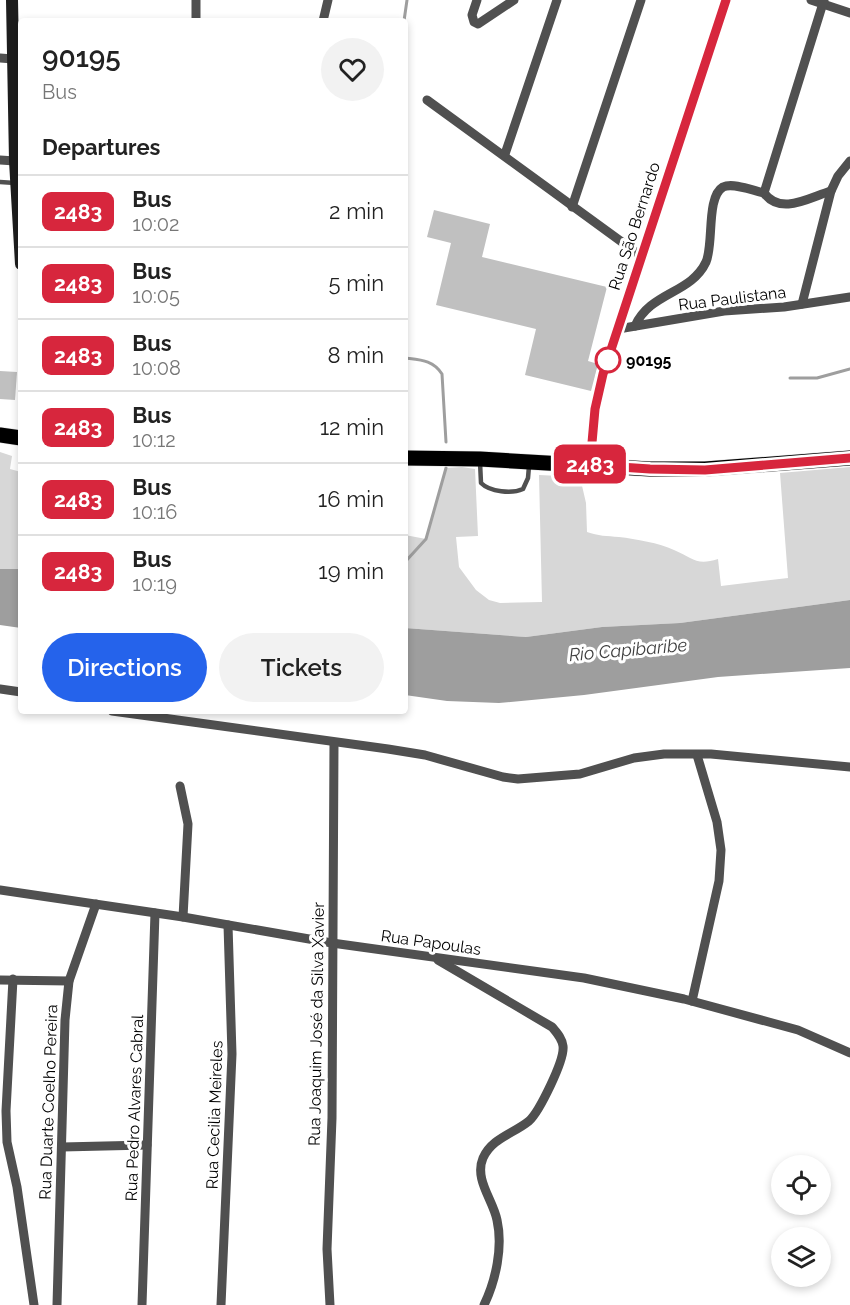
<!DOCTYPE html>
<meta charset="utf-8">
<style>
body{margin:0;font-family:Raleway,sans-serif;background:#f2f2f2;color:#222;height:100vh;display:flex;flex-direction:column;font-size:22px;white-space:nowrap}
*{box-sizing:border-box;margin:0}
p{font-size:20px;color:#767676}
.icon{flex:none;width:33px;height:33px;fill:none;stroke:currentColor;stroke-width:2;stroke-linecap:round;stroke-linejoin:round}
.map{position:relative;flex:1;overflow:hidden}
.panel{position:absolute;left:18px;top:18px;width:390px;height:696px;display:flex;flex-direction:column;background:#fff;border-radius:6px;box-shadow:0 3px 9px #0003}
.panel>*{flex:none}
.badge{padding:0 12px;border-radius:9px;font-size:21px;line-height:39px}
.buttons{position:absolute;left:771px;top:1155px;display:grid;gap:12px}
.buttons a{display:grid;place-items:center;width:60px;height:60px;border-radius:50%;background:#fff;box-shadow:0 3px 9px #0003;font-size:30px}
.map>.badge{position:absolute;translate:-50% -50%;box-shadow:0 0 0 3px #fff}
h2{padding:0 24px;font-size:22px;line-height:54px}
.round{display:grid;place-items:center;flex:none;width:63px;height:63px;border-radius:32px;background:#f2f2f2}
.head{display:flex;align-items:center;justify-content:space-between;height:102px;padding:0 24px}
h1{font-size:28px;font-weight:600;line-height:45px}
.primary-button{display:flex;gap:12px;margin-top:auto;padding:12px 24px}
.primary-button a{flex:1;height:69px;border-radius:36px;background:#2563eb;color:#fff;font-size:24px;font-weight:600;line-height:69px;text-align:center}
.primary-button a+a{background:#f2f2f2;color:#222}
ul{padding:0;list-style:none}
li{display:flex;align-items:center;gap:18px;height:72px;padding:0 24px;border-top:2px solid #e0e0e0}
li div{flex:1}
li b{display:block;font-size:22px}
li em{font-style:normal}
li .badge{min-width:66px;font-weight:700;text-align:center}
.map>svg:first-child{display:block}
.green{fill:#d7d7d7}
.water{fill:#9e9e9e}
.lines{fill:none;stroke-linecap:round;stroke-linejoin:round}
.stream{stroke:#9e9e9e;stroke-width:3}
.building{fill:#c0c0c0}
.primary-casing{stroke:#dbdbdb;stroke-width:16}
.lane{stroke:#505050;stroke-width:4.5}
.street{stroke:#505050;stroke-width:9}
.secondary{stroke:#1d1d1d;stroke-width:12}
.primary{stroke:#000;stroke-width:15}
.line-casing{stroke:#fff;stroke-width:14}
.line{stroke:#d7263d;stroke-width:9}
.stop-dot{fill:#fff;stroke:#d7263d;stroke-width:3}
.labels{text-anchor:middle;stroke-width:6;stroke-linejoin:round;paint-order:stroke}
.street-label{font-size:16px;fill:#000;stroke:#fff}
.stop-label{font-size:16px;font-weight:bold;fill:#000;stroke:#fff;text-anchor:start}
.water-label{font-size:18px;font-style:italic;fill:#3f3f3f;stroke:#fff}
</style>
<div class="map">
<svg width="850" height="1305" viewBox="0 0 850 1305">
<rect width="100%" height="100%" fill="#fff"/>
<g class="green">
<path d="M0 452 12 456 10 469 21 472V569H0Z"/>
<path d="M462 467 475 469 478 536 456 537 459 567 476 590 489 600 500 603 542 602 539 475 580 477 586 503 587 532C598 536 607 536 619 537 636 539 659 543 674 550 693 558 696 566 718 559L721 586 788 578 780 473 850 467V600L680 623 602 627 526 637 405 628V535L426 539 446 468Z"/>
</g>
<g class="water">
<path d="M0 569H21V628L0 625Z"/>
<path d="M850 600V668L718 677 584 695 499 703 447 701 405 695V628L526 637 602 627 680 623Z"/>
</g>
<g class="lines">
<g class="stream">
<path d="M404 21 407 0"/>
<path d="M405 358C421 360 433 360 442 374L446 442"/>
<path d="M790 378H817L850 369"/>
<path d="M405 562 426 539 446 468"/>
</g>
</g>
<g class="building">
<path d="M434 210 490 224 482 257 607 287 588 361 598 364 591 391 525 375 536 329 436 305 451 243 427 237Z"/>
<path d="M0 371 17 372 15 400 0 399Z"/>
</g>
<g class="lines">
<defs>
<g id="primary">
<path d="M0 435 21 438"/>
<path d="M405 458 480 459 650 469H705L850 458"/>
</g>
</defs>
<use href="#primary" class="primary-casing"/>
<g class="lane">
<path d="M0 182 15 183"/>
<path d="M480 462 481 483C490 492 512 494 523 489L528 478 529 466"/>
</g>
<g class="street">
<path d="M477 0 472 15 474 22 478 24 514 0"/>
<path d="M811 0 850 13"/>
<path d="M196 21V0"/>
<path d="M323 21 328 0"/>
<path d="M0 58 13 59"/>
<path d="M427 100 641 256"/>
<path d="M505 154 557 0"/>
<path d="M0 160 15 161"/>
<path d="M764 193C781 216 810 197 831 191"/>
<path d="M572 207 641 0"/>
<path d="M802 304 831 191 838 176 850 161"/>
<path d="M635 326C650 292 691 294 706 262 714 244 706 197 723 187 733 182 754 191 764 193L824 0"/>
<path d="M618 329 724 311 784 307 850 297"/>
<path d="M0 689 21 692"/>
<path d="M112 711 388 749 425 755 503 777 518 779 580 774 634 758 664 754H711L850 767"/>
<path d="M180 786 188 824 183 917"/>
<path d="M0 890 183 917 332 943 584 978 684 999 798 1030 850 1053"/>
<path d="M438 960 552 1027C557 1033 562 1038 563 1046 565 1060 539 1112 529 1121 513 1134 492 1138 483 1158 474 1179 493 1200 497 1220 503 1247 496 1280 484 1305"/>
<path d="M13 979 6 1111 7 1142 17 1187 34 1305"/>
<path d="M0 980 69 981"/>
<path d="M692 1001 719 881 721 850 717 822 697 755"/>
<path d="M62 1147 147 1145"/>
<path d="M57 1305 65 1020 69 981 96 904"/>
<path d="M142 1305 155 913"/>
<path d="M221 1305 232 1054 228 925"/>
<path d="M330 1305 327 1249 332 1118 334 743"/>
</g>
<g class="secondary">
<path d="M12 0 15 161 21 264"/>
<path d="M590 465 595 409 603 374 726 0"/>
</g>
<use href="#primary" class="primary"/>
</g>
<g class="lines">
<defs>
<path id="line" d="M726 0 603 374 595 409 590 465 650 469 705 470 850 458"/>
</defs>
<use href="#line" class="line-casing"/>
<use href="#line" class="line"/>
</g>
<circle class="stop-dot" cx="608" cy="360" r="12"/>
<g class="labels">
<g class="street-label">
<text transform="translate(634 226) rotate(-72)" y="6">Rua São Bernardo</text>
<text transform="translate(732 298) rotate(-7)" y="6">Rua Paulistana</text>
<text transform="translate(431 942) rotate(8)" y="6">Rua Papoulas</text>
<text transform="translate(316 1024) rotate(-89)" y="6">Rua Joaquim José da Silva Xavier</text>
<text transform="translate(48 1102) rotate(-88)" y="6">Rua Duarte Coelho Pereira</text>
<text transform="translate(134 1108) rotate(-88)" y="6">Rua Pedro Alvares Cabral</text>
<text transform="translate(214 1115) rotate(-88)" y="6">Rua Cecilia Meireles</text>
</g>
<g class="stop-label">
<text x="626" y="366">90195</text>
</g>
<g class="water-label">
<text transform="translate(628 650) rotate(-5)" y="6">Rio Capibaribe</text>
</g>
</g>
</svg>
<div class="buttons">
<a><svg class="icon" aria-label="locate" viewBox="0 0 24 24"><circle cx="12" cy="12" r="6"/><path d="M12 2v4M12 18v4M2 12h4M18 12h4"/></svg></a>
<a><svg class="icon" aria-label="layers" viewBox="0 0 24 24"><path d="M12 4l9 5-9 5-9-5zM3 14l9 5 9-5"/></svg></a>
</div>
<b class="badge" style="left:590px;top:464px;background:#d7263d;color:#fff">2483</b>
<section class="panel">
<div class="head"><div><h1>90195</h1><p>Bus</p></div><a class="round"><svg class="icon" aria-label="heart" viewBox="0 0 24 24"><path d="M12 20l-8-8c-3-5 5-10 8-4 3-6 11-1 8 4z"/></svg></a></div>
<h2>Departures</h2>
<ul>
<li><span class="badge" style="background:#d7263d;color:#fff">2483</span><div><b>Bus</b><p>10:02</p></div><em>2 min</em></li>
<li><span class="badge" style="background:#d7263d;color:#fff">2483</span><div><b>Bus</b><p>10:05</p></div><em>5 min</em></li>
<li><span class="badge" style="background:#d7263d;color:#fff">2483</span><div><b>Bus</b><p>10:08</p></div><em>8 min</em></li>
<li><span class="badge" style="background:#d7263d;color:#fff">2483</span><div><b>Bus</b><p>10:12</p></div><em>12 min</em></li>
<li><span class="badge" style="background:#d7263d;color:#fff">2483</span><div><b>Bus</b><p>10:16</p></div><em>16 min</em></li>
<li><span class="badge" style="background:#d7263d;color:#fff">2483</span><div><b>Bus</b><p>10:19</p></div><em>19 min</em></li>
</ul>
<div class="primary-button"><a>Directions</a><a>Tickets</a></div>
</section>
</div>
